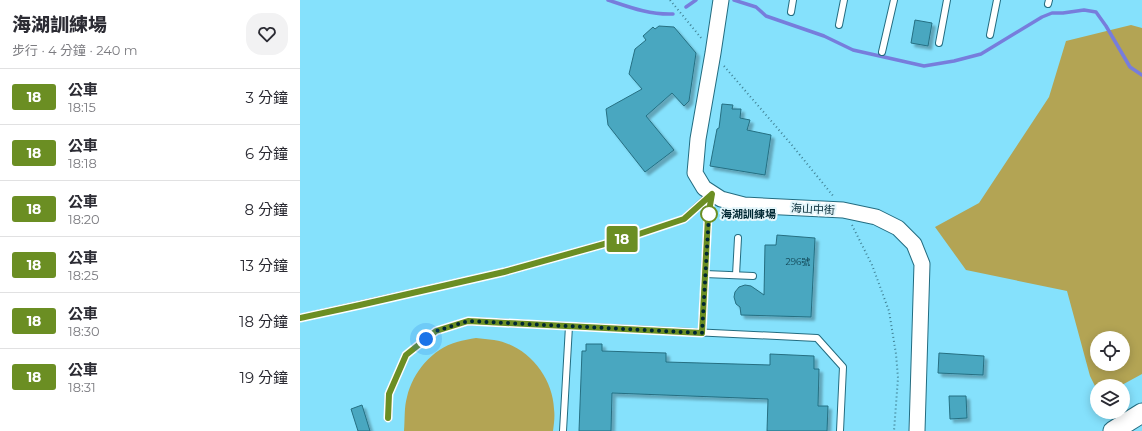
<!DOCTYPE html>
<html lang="zh-TW">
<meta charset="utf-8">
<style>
body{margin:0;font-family:Montserrat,"Noto Sans TC",sans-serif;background:#f2f2f3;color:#2b2b33;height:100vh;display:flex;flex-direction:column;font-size:15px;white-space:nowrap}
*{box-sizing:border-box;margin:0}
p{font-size:13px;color:#7c7c81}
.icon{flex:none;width:22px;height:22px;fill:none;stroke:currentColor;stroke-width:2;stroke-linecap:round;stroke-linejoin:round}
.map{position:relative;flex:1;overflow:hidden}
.panel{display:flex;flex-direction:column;background:#fff;width:300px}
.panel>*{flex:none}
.badge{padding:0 8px;border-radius:3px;font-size:14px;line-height:26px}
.tools{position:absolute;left:790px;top:331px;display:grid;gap:8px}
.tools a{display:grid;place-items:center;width:40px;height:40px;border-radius:50%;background:#fff;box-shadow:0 2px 10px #0003;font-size:20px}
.you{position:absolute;width:20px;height:20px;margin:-10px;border:3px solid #fff;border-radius:50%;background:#1a73e8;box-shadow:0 0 0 6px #1a73e833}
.map>.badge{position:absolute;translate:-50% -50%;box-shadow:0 0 0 2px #fff}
.round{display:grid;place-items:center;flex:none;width:42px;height:42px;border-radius:16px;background:#f2f2f3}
.headline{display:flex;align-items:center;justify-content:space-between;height:68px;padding:0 12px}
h1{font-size:19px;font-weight:800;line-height:30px}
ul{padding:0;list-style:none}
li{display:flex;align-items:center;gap:12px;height:56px;padding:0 12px;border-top:1px solid #e1e1e2}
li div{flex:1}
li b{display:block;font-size:15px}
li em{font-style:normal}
li .badge{min-width:44px;font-weight:700;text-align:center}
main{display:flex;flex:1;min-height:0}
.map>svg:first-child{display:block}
.green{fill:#b3a454;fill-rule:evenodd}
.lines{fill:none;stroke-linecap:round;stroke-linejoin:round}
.stream{stroke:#777ddc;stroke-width:3.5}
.building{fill:#48a7c0;stroke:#256f82;filter:url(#shadow)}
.service-casing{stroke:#236c80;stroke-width:8}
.tertiary-casing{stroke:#236c80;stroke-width:17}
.primary-casing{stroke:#236c80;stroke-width:21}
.path{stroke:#408194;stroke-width:2;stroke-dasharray:1 3;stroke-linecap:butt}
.service{stroke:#fff;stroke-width:6}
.tertiary{stroke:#fff;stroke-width:15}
.primary{stroke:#fff;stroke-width:19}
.line-casing{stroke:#fff;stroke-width:9}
.line{stroke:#6b8e23;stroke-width:6}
.walk{stroke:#002732;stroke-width:4;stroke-dasharray:0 7.2}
.stop-dot{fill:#fff;stroke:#6b8e23;stroke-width:2}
.labels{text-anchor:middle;stroke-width:4;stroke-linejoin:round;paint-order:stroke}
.number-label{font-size:9px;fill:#124756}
.street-label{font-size:11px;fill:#002732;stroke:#e5f6fb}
.stop-label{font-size:11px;font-weight:bold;fill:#002732;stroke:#e5f6fb;text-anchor:start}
</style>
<main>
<section class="panel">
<div class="headline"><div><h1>海湖訓練場</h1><p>步行 · 4 分鐘 · 240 m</p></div><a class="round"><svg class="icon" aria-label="heart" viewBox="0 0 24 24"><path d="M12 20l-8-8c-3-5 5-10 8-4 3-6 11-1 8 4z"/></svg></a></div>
<ul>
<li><span class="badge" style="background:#6b8e23;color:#fff">18</span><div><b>公車</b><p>18:15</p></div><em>3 分鐘</em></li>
<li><span class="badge" style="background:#6b8e23;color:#fff">18</span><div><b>公車</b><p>18:18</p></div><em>6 分鐘</em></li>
<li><span class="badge" style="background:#6b8e23;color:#fff">18</span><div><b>公車</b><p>18:20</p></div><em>8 分鐘</em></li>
<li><span class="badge" style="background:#6b8e23;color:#fff">18</span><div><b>公車</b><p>18:25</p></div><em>13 分鐘</em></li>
<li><span class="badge" style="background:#6b8e23;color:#fff">18</span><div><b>公車</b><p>18:30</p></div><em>18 分鐘</em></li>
<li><span class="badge" style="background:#6b8e23;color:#fff">18</span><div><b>公車</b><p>18:31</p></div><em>19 分鐘</em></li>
</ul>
</section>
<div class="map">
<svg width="842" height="431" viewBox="0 0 842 431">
<defs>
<filter id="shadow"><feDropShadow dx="3.5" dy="3.5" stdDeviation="1" flood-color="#0004"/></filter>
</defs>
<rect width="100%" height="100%" fill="#85e1fc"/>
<g class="green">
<path d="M831 25 842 28V374L820 386H797V390L790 376 767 291 666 270 635 227 679 203 749 97 766 41ZM797 338H823V364H797Z"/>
<path d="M176 338C182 339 188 339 194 340 227 345 253 377 254 409 255 416 254 424 253 431H104C105 420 104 407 107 397 113 372 132 349 157 342 163 340 170 339 176 338Z"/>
</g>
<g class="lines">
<g class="stream">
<path d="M308 0C329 7 350 15 373 14"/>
<path d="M434 0 456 7 466 16 524 36 553 50 624 66 654 61 681 54 742 17 752 13H763L784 10 796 12 806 26 830 67 842 75"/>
<path d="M386 7 396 0"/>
</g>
</g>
<g class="building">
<path d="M615 20 632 23 628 46 611 43Z"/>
<path d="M359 26 374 27 396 53 389 101 384 106 372 93 346 116 374 150 345 172 308 125 306 109 342 89 329 74 335 49 346 40 343 36 353 27 355 29Z"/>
<path d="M422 104 433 105 432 109H441L440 118 450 120 447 130 471 135 465 175 410 166 417 129 419 128Z"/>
<path d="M477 235 515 238 511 317 441 315 440 307 436 304 434 297 435 292 439 287 445 285 451 286 464 295 465 245H476Z"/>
<path d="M286 344H302V351L366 353V362L470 365V354L514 356V369H519L518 406H528L527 431H467L468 399 312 393 311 431H279L282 351H286Z"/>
<path d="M639 353 684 356 683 375 638 373Z"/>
<path d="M649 396H666L667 418 650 419Z"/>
<path d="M62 405 70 431H58L51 409Z"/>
</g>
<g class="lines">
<defs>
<g id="service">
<path d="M748 4 749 0"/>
<path d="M491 12 493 0"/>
<path d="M539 25 544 0"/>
<path d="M690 35 697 0"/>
<path d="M639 43 647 0"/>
<path d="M582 52 594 0"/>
<path d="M405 274 453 276"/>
<path d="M436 275 438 238"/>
<path d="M0 318 204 272 333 236 384 219 412 193"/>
<path d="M402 333 408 217 412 195"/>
<path d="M88 418 89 394 106 355 136 331 168 321 269 326"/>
<path d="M263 431 269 326 517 338 543 367 540 431"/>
</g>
<path id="tertiary" d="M421 0 413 53 398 139 395 173 404 188 421 199 444 205 543 210 576 217 598 228 614 244 622 264 617 431"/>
<path id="primary" d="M813 431 842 413"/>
</defs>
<use href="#service" class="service-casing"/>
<use href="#tertiary" class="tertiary-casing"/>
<use href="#primary" class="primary-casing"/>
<g class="path">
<path d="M370 0 402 39"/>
<path d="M424 66 491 144 534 197"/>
<path d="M552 225 572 265 589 311 596 354 598 378 594 431"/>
</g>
<use href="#service" class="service"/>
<use href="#tertiary" class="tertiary"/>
<use href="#primary" class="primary"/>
</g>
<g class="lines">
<defs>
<path id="line" d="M0 318 60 305 204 272 333 236 384 219 412 194 408 217 402 333 168 321 136 331 106 355 89 394 88 418"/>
</defs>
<use href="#line" class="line-casing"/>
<use href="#line" class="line"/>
<path class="walk" d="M126 339 136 331 168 321 402 333 409 214"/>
</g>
<circle class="stop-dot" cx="409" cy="214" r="8"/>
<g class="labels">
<g class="number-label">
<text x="498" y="265">296號</text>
</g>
<g class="street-label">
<text transform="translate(513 209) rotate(3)" y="4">海山中街</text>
</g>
<g class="stop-label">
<text x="421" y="218">海湖訓練場</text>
</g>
</g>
</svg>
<div class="tools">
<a><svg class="icon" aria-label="locate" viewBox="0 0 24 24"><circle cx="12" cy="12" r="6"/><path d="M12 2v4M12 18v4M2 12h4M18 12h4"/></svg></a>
<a><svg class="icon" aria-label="layers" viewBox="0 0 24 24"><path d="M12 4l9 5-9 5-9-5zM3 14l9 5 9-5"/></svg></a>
</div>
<div class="you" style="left:126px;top:339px"></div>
<b class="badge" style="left:322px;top:239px;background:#6b8e23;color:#fff">18</b>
</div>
</main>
